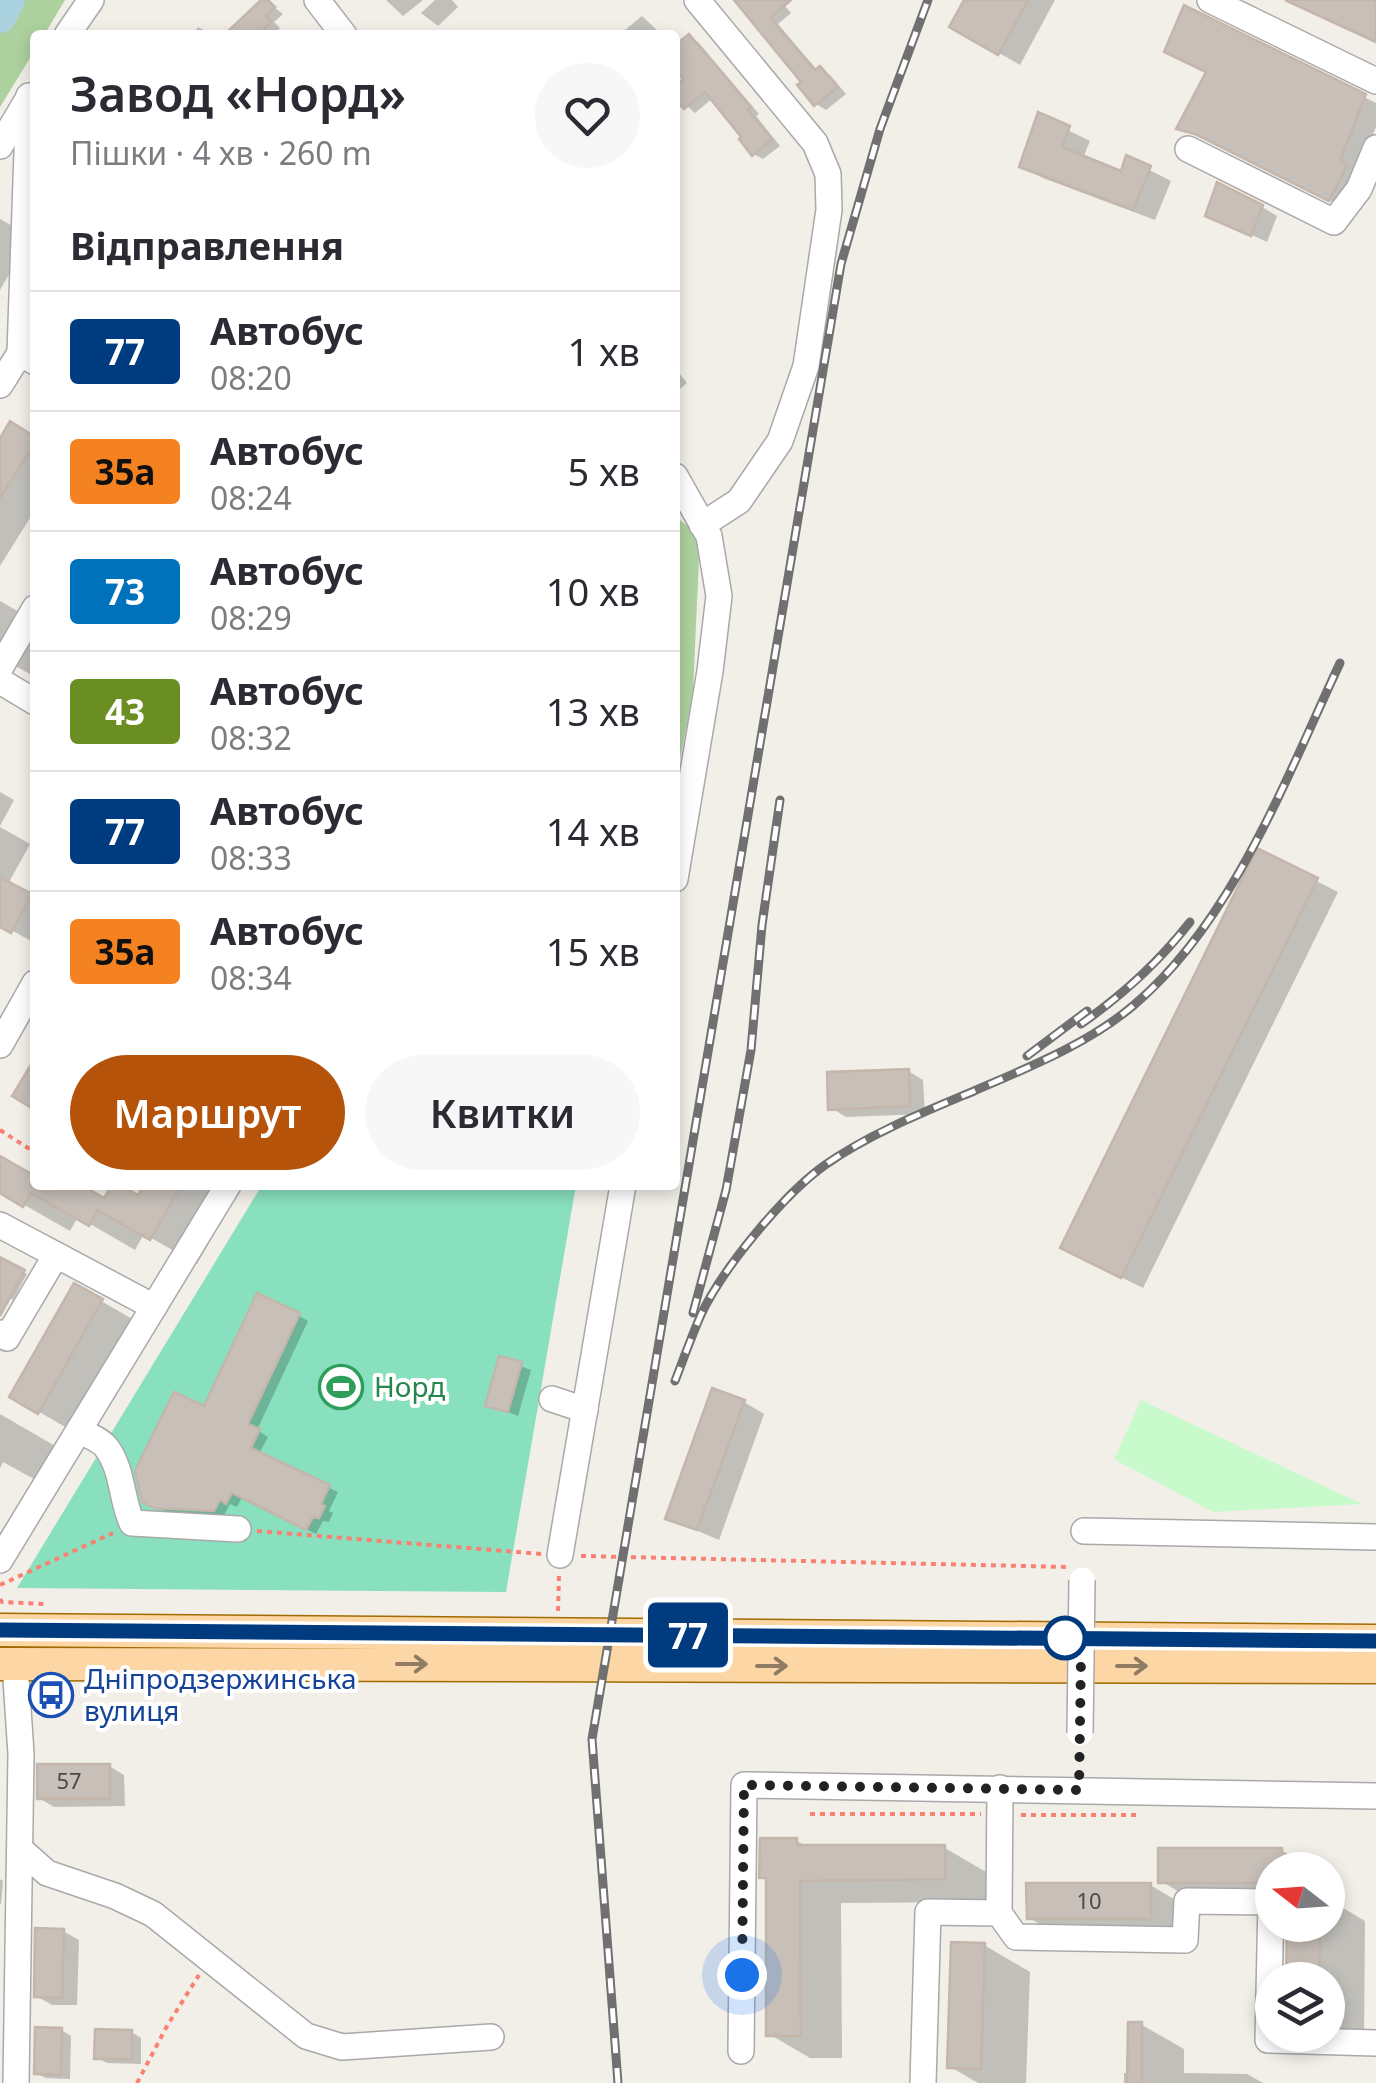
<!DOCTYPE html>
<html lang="uk">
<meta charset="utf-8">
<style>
body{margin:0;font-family:"Noto Sans",sans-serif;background:#f7f7f7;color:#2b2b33;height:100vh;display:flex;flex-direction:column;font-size:38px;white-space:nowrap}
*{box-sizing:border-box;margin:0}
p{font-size:32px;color:#7c7c81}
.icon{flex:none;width:55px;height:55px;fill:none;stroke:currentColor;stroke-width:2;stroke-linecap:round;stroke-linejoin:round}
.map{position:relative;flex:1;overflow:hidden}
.side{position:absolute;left:30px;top:30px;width:650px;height:1160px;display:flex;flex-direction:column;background:#fff;border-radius:10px;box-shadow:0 5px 15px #0003}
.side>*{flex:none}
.badge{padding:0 20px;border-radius:8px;font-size:35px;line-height:65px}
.needle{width:65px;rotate:287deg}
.buttons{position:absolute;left:1255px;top:1852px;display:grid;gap:20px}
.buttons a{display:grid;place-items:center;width:90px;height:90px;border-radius:50%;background:#fff;box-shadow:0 5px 15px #0003;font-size:50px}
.you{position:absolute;width:50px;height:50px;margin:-25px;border:8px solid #fff;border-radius:50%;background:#1a73e8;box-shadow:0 0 0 15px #1a73e833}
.map>.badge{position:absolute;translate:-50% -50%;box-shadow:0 0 0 5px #fff}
h2{padding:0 40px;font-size:38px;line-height:90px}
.round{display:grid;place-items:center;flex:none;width:105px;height:105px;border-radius:52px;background:#f7f7f7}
.overview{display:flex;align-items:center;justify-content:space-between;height:170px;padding:0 40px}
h1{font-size:48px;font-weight:600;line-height:75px}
.cta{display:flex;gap:20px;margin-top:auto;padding:20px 40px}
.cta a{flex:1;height:115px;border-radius:60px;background:#b45309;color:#fff;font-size:40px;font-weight:600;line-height:115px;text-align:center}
.cta a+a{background:#f7f7f7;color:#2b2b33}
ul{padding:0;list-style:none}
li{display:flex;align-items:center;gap:30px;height:120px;padding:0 40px;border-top:2px solid #e1e1e2}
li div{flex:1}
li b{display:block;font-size:38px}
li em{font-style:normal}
li .badge{min-width:110px;font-weight:700;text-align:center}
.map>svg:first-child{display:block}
.forest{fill:#add19e}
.park{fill:#c8facc}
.pitch{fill:#88e0be}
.shadow{fill:#0003}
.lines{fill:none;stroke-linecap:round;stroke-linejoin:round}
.river{stroke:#aad3df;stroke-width:32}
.building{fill:#c7bfb8;stroke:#c4b6ab;stroke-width:2.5}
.minor-casing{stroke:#a9a9a9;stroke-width:28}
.major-casing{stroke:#a06b00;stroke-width:35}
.path{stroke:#fa8072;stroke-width:4;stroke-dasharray:5 5;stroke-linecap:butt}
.minor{stroke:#fff;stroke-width:25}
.major{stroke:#fcd6a4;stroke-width:32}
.rail-casing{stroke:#707070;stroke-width:9}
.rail{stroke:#fff;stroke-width:5;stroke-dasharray:15;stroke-linecap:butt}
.minor-bridge-casing{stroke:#a9a9a9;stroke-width:28;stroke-linecap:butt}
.minor-bridge{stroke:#fff;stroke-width:25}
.oneway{stroke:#8f7c63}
.line-casing{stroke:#fff;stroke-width:22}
.line{stroke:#003b80;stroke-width:15}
.walk{stroke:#222;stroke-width:10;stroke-dasharray:0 18}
.stop-dot{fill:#fff;stroke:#003b80;stroke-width:5}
.labels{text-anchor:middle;stroke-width:8;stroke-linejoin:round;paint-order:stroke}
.number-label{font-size:22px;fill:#4b4948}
.leisure-label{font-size:28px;fill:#27864d;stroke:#fff;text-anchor:start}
.transit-label{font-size:28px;fill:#164399;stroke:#fff;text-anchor:start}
</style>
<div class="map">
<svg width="1376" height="2083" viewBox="0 0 1376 2083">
<rect width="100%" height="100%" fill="#f2efe9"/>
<g class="forest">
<path d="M0 0H65L44 35H35V50L0 107Z"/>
<path d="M675 516 700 536 693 692 675 785Z"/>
</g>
<path class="park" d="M1141 1400 1362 1504 1213 1512 1114 1459Z"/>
<path class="pitch" d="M262 1185H576L506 1592 17 1588Z"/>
<g class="shadow">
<path d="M265 0 283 14 274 22 280 28 273 35H245Z"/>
<path d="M386 0H423L403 16Z"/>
<path d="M435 0H452L458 7 438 26 421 13Z"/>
<path d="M737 0H780L791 13 778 24 818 71 820 69 830 75 846 94 826 110 816 104 800 86 804 82Z"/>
<path d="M967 0H1055L1020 65 952 26Z"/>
<path d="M1185 8 1376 103V127L1357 173 1349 210 1180 128 1208 73Z"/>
<path d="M642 16 662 35H619Z"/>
<path d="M198 27 214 35H193Z"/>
<path d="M689 37 698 42 759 114 756 116 780 146 763 159 753 154 745 137 713 98 695 113 675 95V89L687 80 675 66V48Z"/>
<path d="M1039 116 1090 141 1083 158 1122 174 1128 159 1171 181 1155 220 1043 178 1022 166Z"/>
<path d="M1262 207 1277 216 1267 242 1208 215Z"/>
<path d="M0 219 23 232 22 252 0 290Z"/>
<path d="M675 368 687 383 680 389 675 386Z"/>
<path d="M35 439V510L0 566V443Z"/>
<path d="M0 601 35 621V677L0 657Z"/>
<path d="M0 792 14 800 0 826Z"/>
<path d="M0 827 30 844 8 884 35 899 33 942 0 924Z"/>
<path d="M1259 852 1338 892 1143 1288 1084 1259Z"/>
<path d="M908 1071 923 1080 925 1114 846 1117 831 1108Z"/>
<path d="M0 1159 35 1179V1185H77L105 1201 115 1185 139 1199 147 1185H241L197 1264 144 1234 135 1250 78 1217 70 1231 0 1191Z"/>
<path d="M0 1259 27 1274 13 1300 0 1293Z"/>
<path d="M75 1286 148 1328 84 1438 12 1396Z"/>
<path d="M299 1316 308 1321 257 1430 268 1437 259 1454 338 1492 329 1511 333 1513 329 1522 323 1521 316 1534 242 1497 237 1507 230 1504 224 1515 166 1512 144 1500 205 1409Z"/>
<path d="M501 1359 531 1370 518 1416 488 1404Z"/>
<path d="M744 1402 764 1414 719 1540 668 1518Z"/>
<path d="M0 1414 69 1454 43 1484 3 1462 0 1468Z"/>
<path d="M109 1766 124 1775 125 1806 54 1807 39 1798Z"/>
<path d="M797 1841 808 1847 945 1848 986 1872V1902L841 1903 842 2058H810L769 2034 768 1880 762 1876Z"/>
<path d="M1281 1850 1315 1870H1272V1908H1206L1161 1881Z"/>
<path d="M0 1879 3 1881 1 1904H0Z"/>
<path d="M1150 1885 1196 1912V1944H1075L1029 1918Z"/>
<path d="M1328 1899 1365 1921 1364 2042 1328 2035V1980H1288L1289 1925H1328Z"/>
<path d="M63 1931 79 1940 77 2005H52L36 1996Z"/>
<path d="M984 1945 1030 1972 1026 2083H978L949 2066Z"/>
<path d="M1142 2025 1184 2049V2073L1247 2074 1263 2083H1124V2073H1130Z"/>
<path d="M61 2030 71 2036 70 2079 46 2078 36 2073Z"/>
<path d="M131 2032 141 2038V2064L107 2063 97 2058Z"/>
</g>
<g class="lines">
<path class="river" d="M0 17 9 0"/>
</g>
<g class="building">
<path d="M261 0H268L275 7 266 16 271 22 258 35H224Z"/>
<path d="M734 0H791L770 18 815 70 820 66 838 87 814 106 797 85 801 82Z"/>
<path d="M964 0H1028L998 55 949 27Z"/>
<path d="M1285 0H1376V42Z"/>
<path d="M1184 5 1366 94 1340 161 1347 165 1329 201 1195 134 1176 129 1206 72 1164 52Z"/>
<path d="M689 34 751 107 748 110 772 139 752 156 739 139 741 137 705 92 684 109 675 99V86L683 79 675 69V45Z"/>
<path d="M1038 112 1070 126 1062 147 1121 171 1126 155 1151 166 1133 210 1019 167Z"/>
<path d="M1217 182 1263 205 1251 236 1205 216Z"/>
<path d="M10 421 35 437V443L0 498V438Z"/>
<path d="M1257 848 1318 878 1121 1278 1060 1248Z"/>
<path d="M0 877 32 894 11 933 0 927Z"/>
<path d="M35 1058V1110L12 1096Z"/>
<path d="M909 1069 910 1106 828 1110 827 1072Z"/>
<path d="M0 1156 35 1176V1185H82L104 1198 112 1185H120L138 1195 144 1185H181L150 1240 97 1210 89 1226 31 1193 23 1207 0 1193Z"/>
<path d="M0 1257 25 1270 0 1316Z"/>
<path d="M74 1283 103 1299 38 1414 9 1397Z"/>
<path d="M257 1293 300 1313 248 1424 260 1429 251 1448 330 1485 321 1504 325 1506 319 1518 313 1517 306 1530 232 1493 226 1504 220 1500 214 1511 154 1508 142 1502 135 1471 174 1392 204 1406Z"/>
<path d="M499 1356 522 1362 508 1412 485 1406Z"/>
<path d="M712 1388 745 1400 697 1530 665 1519Z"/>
<rect x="37" y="1764" width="73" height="35"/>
<path d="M760 1838H797V1845H945V1879L800 1881 801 2036H766V1878H759Z"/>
<path d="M1158 1848H1282V1870H1272V1883H1158Z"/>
<path d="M1026 1883H1151V1919H1027Z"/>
<path d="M1287 1925H1320L1319 1980H1286Z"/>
<path d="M35 1928 64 1929 62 1998 34 1997Z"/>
<path d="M951 1942 985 1943 981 2069 947 2068Z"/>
<path d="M1128 2022H1142V2083H1127Z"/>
<path d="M35 2027 62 2028 61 2075 34 2074Z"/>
<path d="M95 2029 132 2030V2059H94Z"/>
</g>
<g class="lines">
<defs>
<g id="minor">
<path d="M317 0 344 35"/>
<path d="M697 0 815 143 828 174 829 210 806 366 780 441 739 501 702 525"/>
<path d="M1210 0 1376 81"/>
<path d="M67 35 91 0"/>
<path d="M29 96 20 353 35 362"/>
<path d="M0 146 28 99"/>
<path d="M1188 149 1334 222 1359 189 1376 148"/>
<path d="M0 385 20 353"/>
<path d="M675 476 709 536 719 596 710 671 675 879"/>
<path d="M0 668 35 608"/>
<path d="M0 681 35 702"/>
<path d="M0 1045 35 983"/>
<path d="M0 1225 154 1307"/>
<path d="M0 1333 7 1338 56 1255"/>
<path d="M552 1399 585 1410"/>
<path d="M79 1430C87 1435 101 1440 106 1447 123 1469 121 1499 132 1523L238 1529"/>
<path d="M1084 1531 1376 1537"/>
<path d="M560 1555 623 1185"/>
<path d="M0 1560 228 1185"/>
<path d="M15 1664 21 1754 16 2083"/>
<path d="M1000 1788 999 1913 1016 1937 1185 1940 1187 1901 1271 1902 1268 2040 1376 2043"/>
<path d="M20 1849 47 1873 115 1896 153 1914 306 2036 342 2047 491 2037"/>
<path d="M741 2051 744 1785 1376 1796"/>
<path d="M923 2083 928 1912 999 1913"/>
</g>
<g id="major">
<path d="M0 1630 1376 1641"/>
<path d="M0 1664 1376 1667"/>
</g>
</defs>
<use href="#minor" class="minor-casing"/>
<use href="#major" class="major-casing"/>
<g class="path">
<path d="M0 1130 28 1148H35"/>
<path d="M257 1531 542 1554"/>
<path d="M581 1556 1067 1567"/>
<path d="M0 1585 113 1533"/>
<path d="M0 1599 2 1602 46 1604"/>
<path d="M558 1611 559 1575"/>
<path d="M810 1814H981"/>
<path d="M1021 1815H1141"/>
<path d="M137 2083 167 2026 199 1975"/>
</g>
<use href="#minor" class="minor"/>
<use href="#major" class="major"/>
<defs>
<g id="rail">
<path d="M1081 1024C1124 994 1158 963 1190 922"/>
<path d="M1027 1056 1087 1011"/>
<path d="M693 1313 726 1190 751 1050 762 925 780 800"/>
<path d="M675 1381C683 1360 691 1338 700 1317 721 1270 783 1195 825 1165 869 1134 924 1112 974 1091 1029 1067 1088 1044 1134 1005 1233 921 1286 778 1340 663"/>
<path d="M618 2083 592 1739 841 264 880 129 928 0"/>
</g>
</defs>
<use href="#rail" class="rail-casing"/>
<use href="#rail" class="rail"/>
<defs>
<path id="minor-bridge" d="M1080 1733 1082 1580"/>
</defs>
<use href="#minor-bridge" class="minor-bridge-casing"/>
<use href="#minor-bridge" class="minor-bridge"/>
</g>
<defs><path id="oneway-shaft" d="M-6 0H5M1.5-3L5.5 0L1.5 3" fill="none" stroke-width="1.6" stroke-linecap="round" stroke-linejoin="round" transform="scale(2.5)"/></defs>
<g class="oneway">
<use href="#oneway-shaft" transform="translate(412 1664)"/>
<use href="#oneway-shaft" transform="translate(772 1666)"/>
<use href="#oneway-shaft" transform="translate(1132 1666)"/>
</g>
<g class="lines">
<defs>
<path id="line" d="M0 1630 1376 1641"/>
</defs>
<use href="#line" class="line-casing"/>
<use href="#line" class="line"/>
<path class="walk" d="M742 1975 744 1785 1079 1790 1081 1657 1065 1638"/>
</g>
<defs>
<symbol id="stadium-ring" viewBox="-11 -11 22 22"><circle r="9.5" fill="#fff" stroke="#2e9e5b" stroke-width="1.5"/><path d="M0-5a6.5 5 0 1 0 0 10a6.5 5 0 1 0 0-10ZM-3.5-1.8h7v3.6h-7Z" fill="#2e9e5b"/></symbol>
<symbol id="bus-ring" viewBox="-11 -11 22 22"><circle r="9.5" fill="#fff" stroke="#1a4fb4" stroke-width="1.5"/><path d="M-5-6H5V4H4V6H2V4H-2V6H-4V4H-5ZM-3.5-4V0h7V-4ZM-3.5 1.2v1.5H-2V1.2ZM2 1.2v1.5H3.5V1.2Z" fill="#1a4fb4"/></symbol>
</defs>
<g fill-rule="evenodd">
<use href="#stadium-ring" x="316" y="1362" width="50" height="50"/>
<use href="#bus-ring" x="26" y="1670" width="50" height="50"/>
</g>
<circle class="stop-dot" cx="1065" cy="1638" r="20"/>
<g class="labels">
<g class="number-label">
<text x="69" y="1789">57</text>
<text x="1089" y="1909">10</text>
</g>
<g class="leisure-label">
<text x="374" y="1397">Норд</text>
</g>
<g class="transit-label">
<text x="84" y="1689">Дніпродзержинська<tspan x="84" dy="32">вулиця</tspan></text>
</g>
</g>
</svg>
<div class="buttons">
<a><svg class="needle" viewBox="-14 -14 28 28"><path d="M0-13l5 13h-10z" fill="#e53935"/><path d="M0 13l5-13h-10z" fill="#7c7c81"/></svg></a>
<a><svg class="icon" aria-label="layers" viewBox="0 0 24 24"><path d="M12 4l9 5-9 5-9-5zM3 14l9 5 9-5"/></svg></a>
</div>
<div class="you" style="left:742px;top:1975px"></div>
<b class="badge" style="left:688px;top:1635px;background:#003b80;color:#fff">77</b>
<section class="side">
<div class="overview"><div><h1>Завод «Норд»</h1><p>Пішки · 4 хв · 260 m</p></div><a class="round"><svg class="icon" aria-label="heart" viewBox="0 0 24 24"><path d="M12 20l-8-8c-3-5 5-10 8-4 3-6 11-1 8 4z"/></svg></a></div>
<h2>Відправлення</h2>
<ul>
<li><span class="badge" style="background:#003b80;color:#fff">77</span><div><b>Автобус</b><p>08:20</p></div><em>1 хв</em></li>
<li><span class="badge" style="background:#f58220;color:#111">35а</span><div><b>Автобус</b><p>08:24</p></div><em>5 хв</em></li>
<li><span class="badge" style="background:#0072bc;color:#fff">73</span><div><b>Автобус</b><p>08:29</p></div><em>10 хв</em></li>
<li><span class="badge" style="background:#6b8e23;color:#fff">43</span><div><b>Автобус</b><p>08:32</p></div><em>13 хв</em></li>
<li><span class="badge" style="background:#003b80;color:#fff">77</span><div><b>Автобус</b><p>08:33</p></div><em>14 хв</em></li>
<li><span class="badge" style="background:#f58220;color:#111">35а</span><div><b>Автобус</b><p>08:34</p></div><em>15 хв</em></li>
</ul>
<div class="cta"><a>Маршрут</a><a>Квитки</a></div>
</section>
</div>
